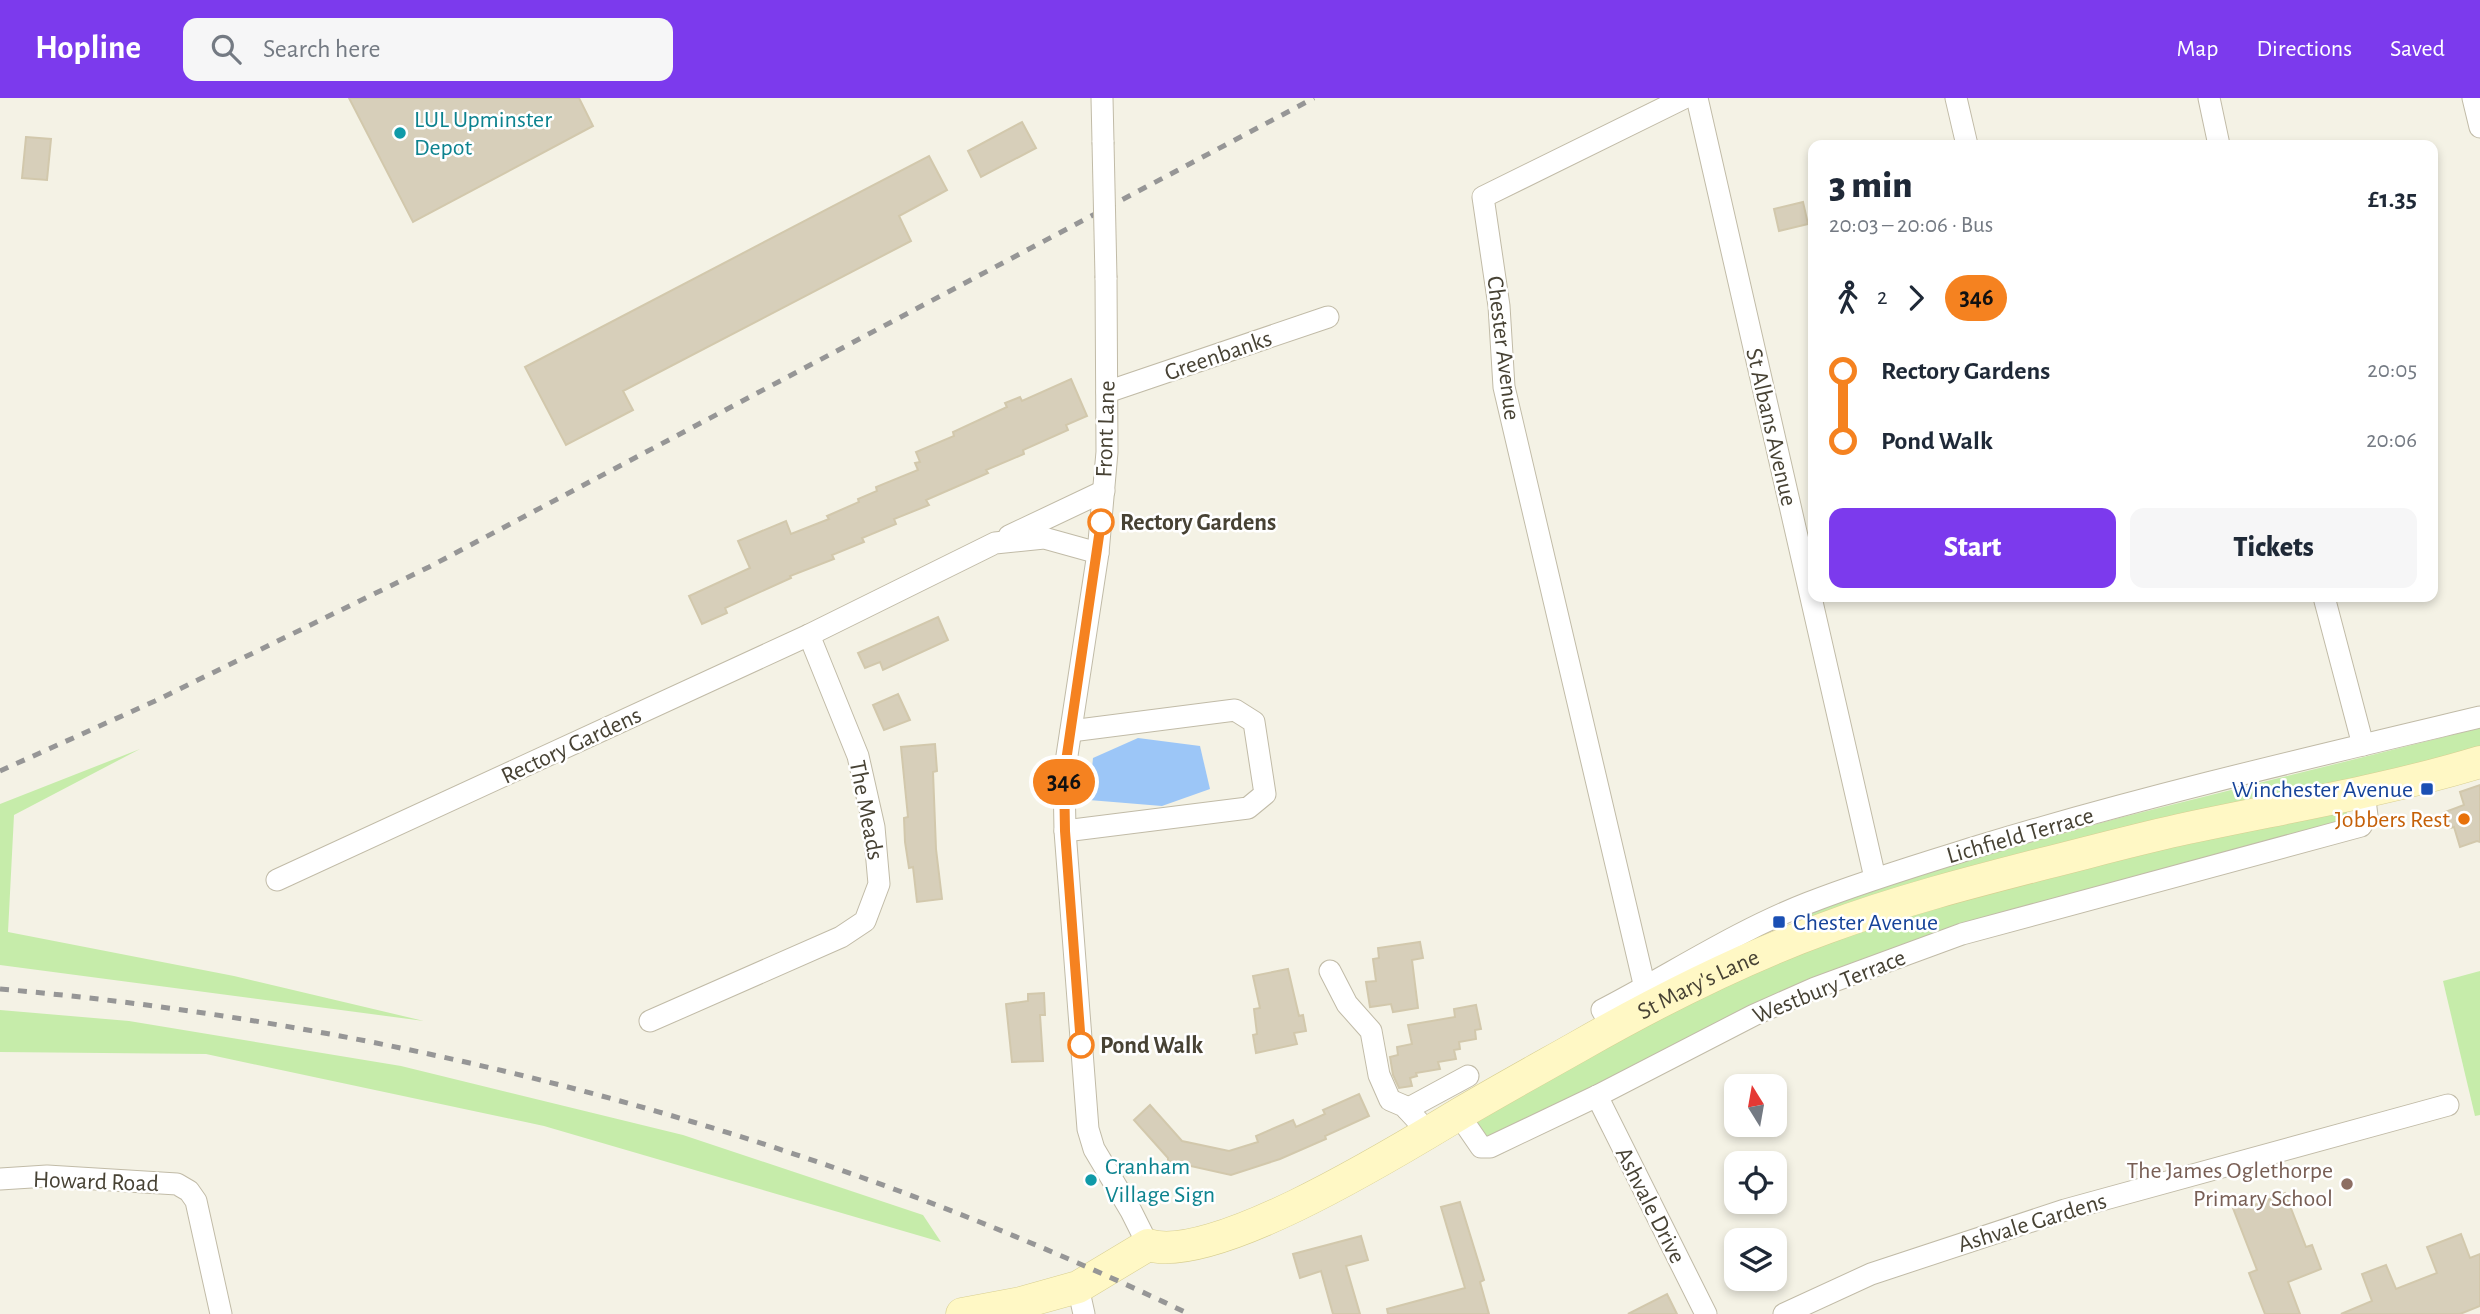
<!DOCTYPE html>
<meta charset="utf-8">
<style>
body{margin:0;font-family:"Alegreya Sans",sans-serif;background:#f6f6f7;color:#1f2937;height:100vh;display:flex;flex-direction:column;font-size:26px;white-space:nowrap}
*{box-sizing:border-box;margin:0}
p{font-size:23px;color:#747a83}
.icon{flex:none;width:38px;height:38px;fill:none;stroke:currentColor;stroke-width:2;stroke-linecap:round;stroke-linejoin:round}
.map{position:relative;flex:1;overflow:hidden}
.drawer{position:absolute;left:1808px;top:42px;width:630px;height:462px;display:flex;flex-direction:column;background:#fff;border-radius:14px;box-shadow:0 4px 10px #0003}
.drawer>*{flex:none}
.badge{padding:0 14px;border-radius:23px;font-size:24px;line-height:46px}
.needle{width:46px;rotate:349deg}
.controls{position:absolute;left:1724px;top:976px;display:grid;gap:14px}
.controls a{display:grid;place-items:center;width:63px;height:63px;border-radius:14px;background:#fff;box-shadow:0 4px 10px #0003;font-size:35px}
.map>.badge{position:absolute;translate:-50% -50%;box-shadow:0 0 0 4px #fff}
.legs{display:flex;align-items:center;gap:10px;height:77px;padding:0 21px;font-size:23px}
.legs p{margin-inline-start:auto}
.head{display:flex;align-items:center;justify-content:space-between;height:119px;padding:0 21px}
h1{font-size:38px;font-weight:800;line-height:52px}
.button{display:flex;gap:14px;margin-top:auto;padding:14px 21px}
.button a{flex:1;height:80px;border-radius:14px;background:#7c3aed;color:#fff;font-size:28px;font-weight:800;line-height:80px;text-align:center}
.button a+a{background:#f6f6f7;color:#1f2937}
ul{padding:0 21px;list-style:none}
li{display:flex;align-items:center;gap:24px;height:70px;font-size:26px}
li i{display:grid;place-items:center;width:10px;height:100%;margin:0 9px;background:currentColor}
li i::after{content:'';width:18px;height:18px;margin:-9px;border:5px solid;border-radius:50%;background:#fff}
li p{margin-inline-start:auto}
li:first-child i{background:linear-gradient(#0000 50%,currentColor 0)}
li:last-child i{background:linear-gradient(currentColor 50%,#0000 0)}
header{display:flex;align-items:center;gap:42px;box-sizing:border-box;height:98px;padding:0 35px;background:#7c3aed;color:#fff}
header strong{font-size:33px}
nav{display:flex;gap:38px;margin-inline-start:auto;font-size:24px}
.search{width:490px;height:63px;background:#f6f6f7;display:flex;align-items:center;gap:18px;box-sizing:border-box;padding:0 24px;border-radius:14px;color:#747a83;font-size:26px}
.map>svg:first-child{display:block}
.green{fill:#c6ecaa}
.water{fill:#9cc6f7}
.building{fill:#d7cfba;stroke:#d2c8ac;stroke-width:2}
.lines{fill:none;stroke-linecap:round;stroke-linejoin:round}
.street-casing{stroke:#c1bba7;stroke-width:23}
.secondary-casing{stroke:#d8cf91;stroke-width:33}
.street{stroke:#fff;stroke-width:21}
.secondary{stroke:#fff8c5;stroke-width:32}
.rail{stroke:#969696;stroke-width:5;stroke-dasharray:9 9;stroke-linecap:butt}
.street-bridge-casing{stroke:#c1bba7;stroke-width:23;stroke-linecap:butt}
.street-bridge{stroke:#fff;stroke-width:21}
.line-1-casing{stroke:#fff;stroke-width:16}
.line-1{stroke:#f58220;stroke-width:10}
.culture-dot{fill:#0f9aa8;stroke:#fff;stroke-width:2.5}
.stop-1-dot{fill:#fff;stroke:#f58220;stroke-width:3.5}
.transit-dot{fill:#1a4fb4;stroke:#fff;stroke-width:2.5}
.food-dot{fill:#e8710a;stroke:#fff;stroke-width:2.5}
.education-dot{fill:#8d6e63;stroke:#fff;stroke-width:2.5}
.labels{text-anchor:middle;stroke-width:5;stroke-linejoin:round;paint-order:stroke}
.culture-label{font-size:24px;fill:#0d838f;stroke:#fff;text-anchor:start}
.street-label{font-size:24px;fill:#474234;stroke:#fff}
.stop-label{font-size:24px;font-weight:bold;fill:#474234;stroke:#fff;text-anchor:start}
.transit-label{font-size:24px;fill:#164399;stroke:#fff;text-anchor:end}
.food-label{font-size:24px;fill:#c56008;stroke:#fff;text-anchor:end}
.education-label{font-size:24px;fill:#785e54;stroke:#fff;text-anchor:end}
</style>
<header>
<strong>Hopline</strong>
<div class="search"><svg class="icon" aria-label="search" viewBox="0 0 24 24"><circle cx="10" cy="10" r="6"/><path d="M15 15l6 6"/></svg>Search here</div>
<nav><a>Map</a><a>Directions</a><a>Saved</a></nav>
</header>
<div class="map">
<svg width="2480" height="1216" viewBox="0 0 2480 1216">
<rect width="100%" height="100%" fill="#f4f2e5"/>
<g class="green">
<path d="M2480 630V653L1811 819 1810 814 1978 758 2123 719Z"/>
<path d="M140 651 14 717 8 834 234 878 424 923 0 867V706Z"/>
<path d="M2347 713 2346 726 1956 831 1501 1039 1486 1038 1477 1024 1481 1010 1631 929 1844 832 2113 760Z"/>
<path d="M2480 873V1017L2475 1018 2443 883Z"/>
<path d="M0 912 129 923 401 968 683 1037 923 1117 941 1144 544 1028 206 956 0 954Z"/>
</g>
<path class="water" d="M1138 640 1200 648 1210 691 1162 708 1089 702 1093 660Z"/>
<g class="building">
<path d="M349 0H579L593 28 413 124Z"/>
<path d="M1022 24 1036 50 981 79 968 53Z"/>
<path d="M26 39 51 41 47 82 22 80Z"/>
<path d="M929 58 947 92 899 118 911 143 623 293 633 312 566 347 525 269Z"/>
<path d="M1803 104 1808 126 1779 133 1774 111Z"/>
<path d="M1071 281 1087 318 1066 327 1068 332 1023 352 1024 356 986 372 988 375 926 402 929 407 894 421 896 426 862 440 864 444 832 457 834 461 790 478 791 480 725 510 727 515 702 526 689 498 750 470 738 443 786 423 791 436 829 421 827 418 859 404 858 401 877 393 876 389 918 372 915 365 920 364 916 354 954 338 953 334 1007 309 1005 305 1020 299 1022 303Z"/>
<path d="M938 519 948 542 883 572 880 564 865 570 858 555Z"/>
<path d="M898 596 910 622 884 632 873 607Z"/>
<path d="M935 646 937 673 933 674 936 751 942 801 917 804 913 769 909 770 905 744 904 720 908 719 901 649Z"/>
<path d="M2480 687V744L2477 743 2460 749 2454 729 2450 730 2445 714 2464 707 2460 694Z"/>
<path d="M1420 844 1423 860 1412 862 1418 910 1393 914 1391 906 1370 909 1366 884 1376 883 1373 861 1379 860 1378 850Z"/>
<path d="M1288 871 1299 918 1303 917 1306 933 1294 935 1297 946 1256 955 1253 937 1257 936 1254 911 1260 910 1253 878Z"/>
<path d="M1044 895 1045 917H1040L1043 963 1012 964 1006 906 1028 903V896Z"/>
<path d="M1476 907 1481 931 1475 932 1476 941 1459 944 1460 951 1454 952 1456 961 1438 964 1440 971 1416 975 1417 978 1410 980 1412 988 1399 990 1393 977 1390 959 1398 957 1397 949 1412 946 1408 927 1455 919 1454 911Z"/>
<path d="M1359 996 1369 1018 1325 1038 1326 1041 1280 1061 1231 1077 1168 1063V1060L1134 1022 1150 1007 1182 1043 1229 1053 1258 1044 1256 1038 1293 1022 1296 1029 1325 1016 1323 1012Z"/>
<path d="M2285 1095 2306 1149 2312 1147 2321 1171 2288 1184 2300 1216H2265L2249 1175 2257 1172 2231 1105 2248 1098 2252 1108Z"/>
<path d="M1460 1104 1484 1182 1480 1184 1489 1216H1388L1387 1211 1465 1190 1441 1109Z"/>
<path d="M2461 1136 2470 1160 2480 1156V1208L2460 1216H2341L2372 1203 2362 1176 2386 1167 2396 1191 2437 1175 2427 1149Z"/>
<path d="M1361 1138 1368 1162 1346 1168 1360 1216H1333L1321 1173 1300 1180 1293 1156Z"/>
<path d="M1667 1196 1677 1216H1628Z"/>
</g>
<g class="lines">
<defs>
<g id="street">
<path d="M1102 0 1103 44"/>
<path d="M1697 0 1875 780"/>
<path d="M1956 0 1967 47"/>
<path d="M2209 0 2219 47"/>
<path d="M2473 0 2480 29"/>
<path d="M1106 180 1107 354 1098 455 1064 677 1065 733 1088 1031 1094 1051 1131 1113 1148 1147"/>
<path d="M1107 294 1328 219"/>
<path d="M1009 438 1104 393"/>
<path d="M2324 499 2363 647"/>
<path d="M1065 733 1248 710 1265 696 1254 624 1235 612 1071 633"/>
<path d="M277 782 809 537 995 445 1044 440 1098 455"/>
<path d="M1330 873 1347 906 1371 933 1379 977 1390 1002 1404 1008 1429 1035"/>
<path d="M1645 890 1504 289 1499 208 1483 99 1684 0"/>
<path d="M650 923 841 839 865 823 879 786 874 729 858 658 809 537"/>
<path d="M1612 929 1602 912C1670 877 1736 833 1808 805 1864 783 1921 766 1979 748 2144 698 2312 659 2480 619"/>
<path d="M1597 998 1706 1216"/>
<path d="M1407 1011 1468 978"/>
<path d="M1459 1017 1481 1049H1490L1597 998 1754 917 1815 890 1962 836 2361 728 2367 718 2364 694"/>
<path d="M0 1081 47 1078 177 1086 189 1093 196 1103 221 1216"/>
<path d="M1078 1189 1084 1216"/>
<path d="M1784 1216 1871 1176 2065 1112 2448 1007"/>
</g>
<g id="secondary">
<path id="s1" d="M962 1216 1021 1205 1078 1189 1148 1147C1213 1168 1401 1051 1461 1015 1500 992 1540 970 1579 948 1658 903 1740 861 1826 830 1898 803 1972 784 2046 765 2090 754 2134 742 2179 732 2280 710 2381 694 2480 664"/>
</g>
</defs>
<use href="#street" class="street-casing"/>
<use href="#secondary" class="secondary-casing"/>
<use href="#street" class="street"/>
<use href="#secondary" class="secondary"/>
<g class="rail">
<path d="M0 673 155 603 429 469 1314 0"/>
<path d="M0 891C410 927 817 1037 1189 1216"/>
</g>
<defs>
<path id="street-bridge" d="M1103 44 1106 180"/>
</defs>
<use href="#street-bridge" class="street-bridge-casing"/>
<use href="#street-bridge" class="street-bridge"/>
</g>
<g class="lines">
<defs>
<path id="line-1" d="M1081 947 1065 733 1064 677 1101 424"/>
</defs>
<use href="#line-1" class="line-1-casing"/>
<use href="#line-1" class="line-1"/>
</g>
<g class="culture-dot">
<circle cx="400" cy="35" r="7"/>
<circle cx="1091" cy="1082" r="7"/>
</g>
<g class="stop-1-dot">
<circle cx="1101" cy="424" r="12"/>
<circle cx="1081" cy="947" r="12"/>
</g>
<g class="transit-dot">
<rect x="2420" y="684" width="14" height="14" rx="3.5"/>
<rect x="1772" y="817" width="14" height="14" rx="3.5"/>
</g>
<circle class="food-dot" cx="2464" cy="721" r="7"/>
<circle class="education-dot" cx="2347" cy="1086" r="7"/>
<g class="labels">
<g class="culture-label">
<text x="414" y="29">LUL Upminster<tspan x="414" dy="28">Depot</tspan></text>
<text x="1105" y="1076">Cranham<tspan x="1105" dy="28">Village Sign</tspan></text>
</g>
<g class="street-label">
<text transform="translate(1504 250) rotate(83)" y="8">Chester Avenue</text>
<text transform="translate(1218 257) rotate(-19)" y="8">Greenbanks</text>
<text transform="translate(1772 329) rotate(77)" y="8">St Albans Avenue</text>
<text transform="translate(1105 331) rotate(-88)" y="8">Front Lane</text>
<text transform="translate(571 647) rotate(-25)" y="8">Rectory Gardens</text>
<text transform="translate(867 712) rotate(79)" y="8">The Meads</text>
<text transform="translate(2020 737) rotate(-16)" y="8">Lichfield Terrace</text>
<text dy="8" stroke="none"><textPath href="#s1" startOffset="816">St Mary's Lane</textPath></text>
<text transform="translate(1829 888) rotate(-22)" y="8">Westbury Terrace</text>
<text transform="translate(96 1083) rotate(2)" y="8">Howard Road</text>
<text transform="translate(1651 1107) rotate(63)" y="8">Ashvale Drive</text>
<text transform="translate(2032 1124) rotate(-17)" y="8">Ashvale Gardens</text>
</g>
<g class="stop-label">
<text x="1120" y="432">Rectory Gardens</text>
<text x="1100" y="955">Pond Walk</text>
</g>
<g class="transit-label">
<text x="2413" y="699">Winchester Avenue</text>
<text x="1793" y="832" text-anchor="start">Chester Avenue</text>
</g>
<g class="food-label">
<text x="2450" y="729">Jobbers Rest</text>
</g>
<g class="education-label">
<text x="2333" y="1080">The James Oglethorpe<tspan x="2333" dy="28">Primary School</tspan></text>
</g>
</g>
</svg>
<div class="controls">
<a><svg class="needle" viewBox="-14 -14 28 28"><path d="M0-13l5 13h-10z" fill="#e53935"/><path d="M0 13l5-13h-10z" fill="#747a83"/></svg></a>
<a><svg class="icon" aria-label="locate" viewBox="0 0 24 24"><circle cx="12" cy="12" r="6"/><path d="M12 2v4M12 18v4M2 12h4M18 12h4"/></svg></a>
<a><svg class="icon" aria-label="layers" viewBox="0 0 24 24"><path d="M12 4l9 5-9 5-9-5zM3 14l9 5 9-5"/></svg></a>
</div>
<b class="badge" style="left:1064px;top:684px;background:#f58220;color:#111">346</b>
<section class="drawer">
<div class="head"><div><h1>3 min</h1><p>20:03 – 20:06 · Bus</p></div><b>£1.35</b></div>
<div class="legs"><svg class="icon" aria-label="walk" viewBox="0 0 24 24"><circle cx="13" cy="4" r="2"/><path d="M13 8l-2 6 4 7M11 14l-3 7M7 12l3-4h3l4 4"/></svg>2<svg class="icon" aria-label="forward" viewBox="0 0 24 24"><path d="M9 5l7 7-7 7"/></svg><b class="badge" style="background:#f58220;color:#111">346</b></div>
<ul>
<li><i style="color:#f58220"></i><b>Rectory Gardens</b><p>20:05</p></li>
<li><i style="color:#f58220"></i><b>Pond Walk</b><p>20:06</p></li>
</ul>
<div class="button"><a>Start</a><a>Tickets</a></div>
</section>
</div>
